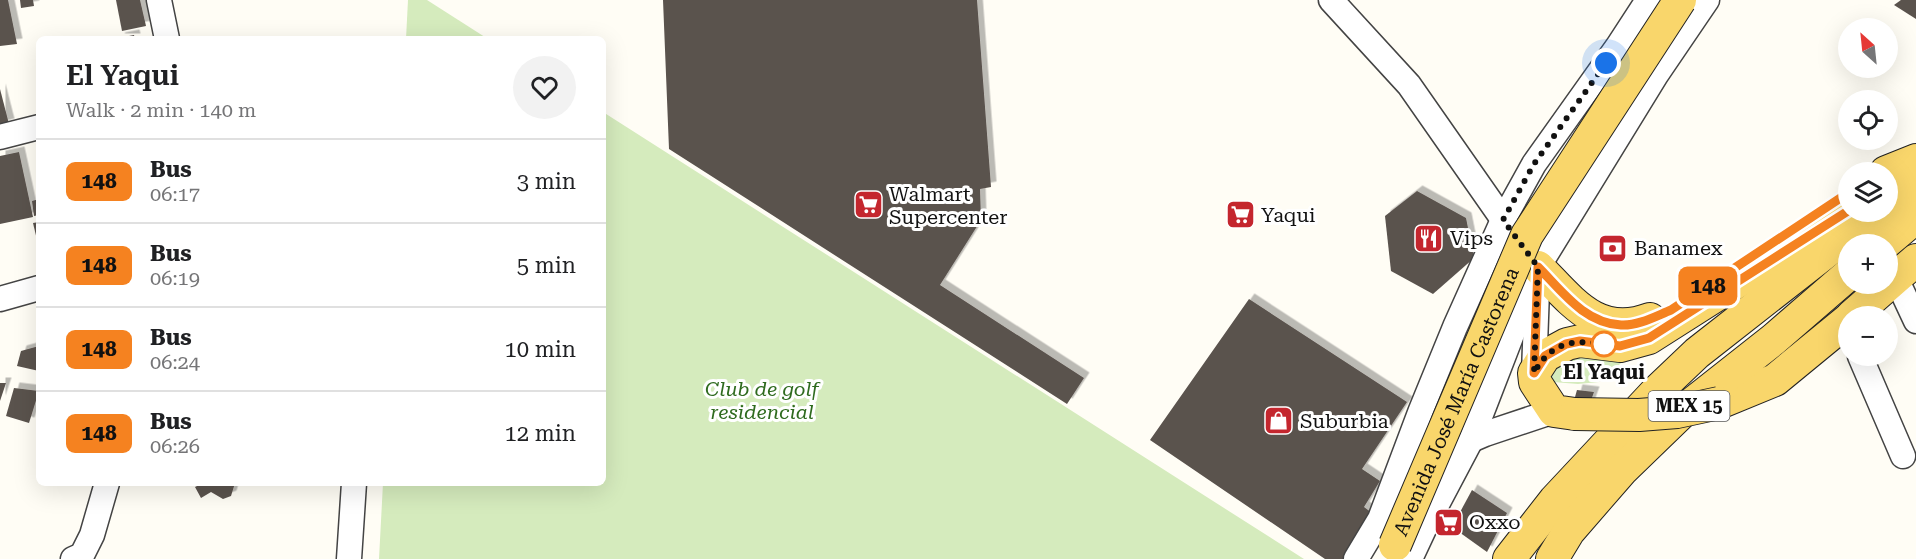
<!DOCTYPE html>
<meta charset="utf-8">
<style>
body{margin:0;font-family:"Roboto Serif",serif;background:#f2f2f2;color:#202124;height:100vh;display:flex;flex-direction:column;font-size:22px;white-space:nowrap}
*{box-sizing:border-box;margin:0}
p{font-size:20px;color:#757577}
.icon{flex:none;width:33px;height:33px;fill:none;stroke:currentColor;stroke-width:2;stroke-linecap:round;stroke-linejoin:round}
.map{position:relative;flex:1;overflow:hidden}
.sheet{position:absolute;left:36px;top:36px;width:570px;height:450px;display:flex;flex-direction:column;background:#fff;border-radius:9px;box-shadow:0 6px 24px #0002}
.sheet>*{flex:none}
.badge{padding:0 12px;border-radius:9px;font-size:21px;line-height:39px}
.needle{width:39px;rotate:333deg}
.tools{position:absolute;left:1838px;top:18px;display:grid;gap:12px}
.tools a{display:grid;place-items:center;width:60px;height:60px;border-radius:50%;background:#fff;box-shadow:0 6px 24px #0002;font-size:30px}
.you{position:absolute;width:30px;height:30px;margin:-15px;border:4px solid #fff;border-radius:50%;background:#1a73e8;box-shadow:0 0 0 9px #1a73e833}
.map>.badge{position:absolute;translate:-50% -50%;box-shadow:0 0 0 3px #fff}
.round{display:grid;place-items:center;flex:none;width:63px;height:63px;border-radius:32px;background:#f2f2f2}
.head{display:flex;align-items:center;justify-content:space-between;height:102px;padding:0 30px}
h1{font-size:28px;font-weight:600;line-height:45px}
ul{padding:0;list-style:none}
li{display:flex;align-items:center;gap:18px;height:84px;padding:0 30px;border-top:2px solid #e0e0e0}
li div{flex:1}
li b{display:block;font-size:22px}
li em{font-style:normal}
li .badge{min-width:66px;font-weight:700;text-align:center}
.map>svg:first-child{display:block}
.green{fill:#d5ebbd}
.building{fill:#5a524d;filter:url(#shadow)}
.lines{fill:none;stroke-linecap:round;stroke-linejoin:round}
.minor-casing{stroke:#444;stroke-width:27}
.major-casing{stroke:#222;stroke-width:34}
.minor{stroke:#fff;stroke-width:24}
.major{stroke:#f9d66b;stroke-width:32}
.major-bridge-casing{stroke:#222;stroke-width:34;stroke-linecap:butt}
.major-bridge{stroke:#f9d66b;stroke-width:32}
.line-casing{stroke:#fff;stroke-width:14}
.line{stroke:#f58220;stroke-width:9}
.walk{stroke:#111;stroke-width:6;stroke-dasharray:0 10.8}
.stop-dot{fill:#fff;stroke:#f58220;stroke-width:3}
.labels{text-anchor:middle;stroke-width:6;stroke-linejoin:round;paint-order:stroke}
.shield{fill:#fff;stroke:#585858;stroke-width:1.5}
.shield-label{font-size:18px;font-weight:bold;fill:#111}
.poi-label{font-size:20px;fill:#111;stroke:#fff;text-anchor:start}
.stop-label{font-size:20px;font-weight:bold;fill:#111;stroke:#fff}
.park-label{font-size:20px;font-style:italic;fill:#2f6b1f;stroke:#fff}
.street-label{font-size:20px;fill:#111;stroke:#fff}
</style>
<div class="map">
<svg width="1916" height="559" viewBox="0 0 1916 559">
<defs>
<filter id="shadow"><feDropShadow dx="5.5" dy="-5.5" stdDeviation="0" flood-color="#0004"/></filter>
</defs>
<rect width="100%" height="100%" fill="#fffdf5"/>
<g class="green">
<path d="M408 0H427L488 39H406Z"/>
<path d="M603 112 1304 559H379L383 483H603Z"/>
<path d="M1648 340 1599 382 1578 384 1553 382 1545 368 1544 355Z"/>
</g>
<g class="building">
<path d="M0 0H8L17 44 0 46Z"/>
<path d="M20 0H33L34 6 21 8Z"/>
<path d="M116 0H140L146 26 122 31Z"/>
<path d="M663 0H977L991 187 980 189 981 220 940 285 1084 378 1067 404 669 149Z"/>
<path d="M1901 0H1916V19L1894 5Z"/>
<path d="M134 35 135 39H120L119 38Z"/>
<path d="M0 89 9 124 0 126Z"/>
<path d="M19 152 33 217 0 224V156Z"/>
<path d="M1417 191 1466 218 1474 258 1433 294 1391 271 1385 216Z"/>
<path d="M39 199V215L34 216 32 201Z"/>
<path d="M39 222V244H38L33 223Z"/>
<path d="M1249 299 1407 402 1362 469 1380 481 1364 507 1380 519 1354 559H1325L1150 440Z"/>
<path d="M39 346V371L17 366 21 351Z"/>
<path d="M0 383H6L0 401Z"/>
<path d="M14 388 39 391 29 423 6 416Z"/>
<path d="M1577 390 1594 392 1589 406 1573 404Z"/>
<path d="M203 483H235L231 496 223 499 211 492 201 498 195 487Z"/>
<path d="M1472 490 1507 513 1487 552 1452 527Z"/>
</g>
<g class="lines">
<defs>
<g id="minor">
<path d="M159 0 167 39"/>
<path d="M1331 0 1409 85 1511 231"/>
<path d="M0 137 39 127"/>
<path d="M1901 289 1916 321"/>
<path d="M0 299 39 288"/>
<path d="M1860 356 1903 456"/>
<path d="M1534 373 1537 290"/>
<path d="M1471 440 1485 434 1554 411"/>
<path d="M73 559 82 555 92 535 107 483"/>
<path d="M349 559 354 483"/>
<path d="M1356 559 1380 519 1421 410 1455 327 1503 220 1534 164 1618 46 1648 0"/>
<path d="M1410 559 1425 527 1471 440 1538 267 1656 75 1707 0"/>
</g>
<g id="major">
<path d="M1886 172 1916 160"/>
<path d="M1887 203 1916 181"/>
<path d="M1884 244 1916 217"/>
<path d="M1538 267C1571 300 1597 339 1650 319"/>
<path d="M1852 316 1916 260"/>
<path d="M1719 403 1775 380 1848 320"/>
<path d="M1575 414 1554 411 1535 382 1534 373 1545 356 1567 344 1580 341 1620 346 1649 338 1842 215"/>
<path d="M1509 559 1555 500 1656 392 1697 353 1877 212"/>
<path d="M1552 559 1569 531 1622 470 1684 410 1774 339 1848 275"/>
</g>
</defs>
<use href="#minor" class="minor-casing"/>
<use href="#major" class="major-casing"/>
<use href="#minor" class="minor"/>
<use href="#major" class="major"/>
<defs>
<g id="major-bridge">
<path d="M1575 414 1639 415 1677 412 1719 403"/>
<path id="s1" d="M1395 545 1527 235 1680 0"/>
</g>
</defs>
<use href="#major-bridge" class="major-bridge-casing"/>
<use href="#major-bridge" class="major-bridge"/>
</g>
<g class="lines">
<defs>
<path id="line" d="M1848 193 1671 310C1656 316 1638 326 1621 325 1584 323 1562 291 1538 267L1534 373 1545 356 1566 344 1580 341 1620 346 1649 338 1848 211"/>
</defs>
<use href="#line" class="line-casing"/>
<use href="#line" class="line"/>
<path class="walk" d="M1604 344C1572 339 1550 343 1534 373L1538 267 1503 220 1534 164 1606 63"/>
</g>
<defs>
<symbol id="supermarket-square" viewBox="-11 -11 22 22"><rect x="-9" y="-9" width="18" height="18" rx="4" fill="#c4262e" stroke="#fff"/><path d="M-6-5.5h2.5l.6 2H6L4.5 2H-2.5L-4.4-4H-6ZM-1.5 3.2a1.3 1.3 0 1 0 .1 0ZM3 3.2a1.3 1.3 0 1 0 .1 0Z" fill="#fff"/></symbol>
<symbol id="restaurant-square" viewBox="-11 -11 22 22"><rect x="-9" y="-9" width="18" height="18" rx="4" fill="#c4262e" stroke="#fff"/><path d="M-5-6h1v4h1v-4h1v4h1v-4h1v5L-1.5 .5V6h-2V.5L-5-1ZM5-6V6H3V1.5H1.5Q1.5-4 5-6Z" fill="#fff"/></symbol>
<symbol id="bank-square" viewBox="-11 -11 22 22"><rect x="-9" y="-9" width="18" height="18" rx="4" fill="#c4262e" stroke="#fff"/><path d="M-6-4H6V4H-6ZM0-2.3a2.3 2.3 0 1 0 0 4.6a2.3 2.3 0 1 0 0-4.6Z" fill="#fff"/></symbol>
<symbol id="shop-square" viewBox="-11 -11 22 22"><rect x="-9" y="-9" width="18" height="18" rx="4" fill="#c4262e" stroke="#fff"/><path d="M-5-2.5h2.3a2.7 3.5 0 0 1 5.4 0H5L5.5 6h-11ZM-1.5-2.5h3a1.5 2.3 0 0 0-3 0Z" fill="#fff"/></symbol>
</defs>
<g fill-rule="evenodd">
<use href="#supermarket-square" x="852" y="188" width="33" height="33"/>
<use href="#supermarket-square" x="1224" y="198" width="33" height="33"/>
<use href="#restaurant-square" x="1412" y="222" width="33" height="33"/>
<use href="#bank-square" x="1596" y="232" width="33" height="33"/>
<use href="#shop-square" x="1262" y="404" width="33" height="33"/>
<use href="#supermarket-square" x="1432" y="506" width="33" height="33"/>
</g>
<circle class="stop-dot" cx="1604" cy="344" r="12"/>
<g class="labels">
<rect class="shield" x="1648.5" y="391" width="81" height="30" rx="4.5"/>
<g class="shield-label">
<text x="1689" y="412">MEX 15</text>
</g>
<g class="poi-label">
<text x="889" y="201">Walmart<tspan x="889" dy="23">Supercenter</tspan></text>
<text x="1261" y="222">Yaqui</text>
<text x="1450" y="245">Vips</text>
<text x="1634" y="255">Banamex</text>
<text x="1300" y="428">Suburbia</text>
<text x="1469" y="529">Oxxo</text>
</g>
<g class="stop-label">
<text x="1604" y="379">El Yaqui</text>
</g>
<g class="park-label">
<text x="762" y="396">Club de golf<tspan x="762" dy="23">residencial</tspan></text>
</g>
<g class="street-label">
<text dy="7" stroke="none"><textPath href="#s1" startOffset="156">Avenida José María Castorena</textPath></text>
</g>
</g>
</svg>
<div class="tools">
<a><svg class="needle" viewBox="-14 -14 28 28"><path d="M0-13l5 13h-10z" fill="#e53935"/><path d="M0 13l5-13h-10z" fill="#757577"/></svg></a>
<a><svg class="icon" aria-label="locate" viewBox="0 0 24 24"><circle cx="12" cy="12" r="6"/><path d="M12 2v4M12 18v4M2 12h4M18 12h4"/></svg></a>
<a><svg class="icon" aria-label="layers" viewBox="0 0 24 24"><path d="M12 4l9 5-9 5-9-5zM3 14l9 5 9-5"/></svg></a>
<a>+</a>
<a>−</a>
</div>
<div class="you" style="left:1606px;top:63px"></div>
<b class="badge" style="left:1708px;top:286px;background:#f58220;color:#111">148</b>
<section class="sheet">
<div class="head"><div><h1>El Yaqui</h1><p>Walk · 2 min · 140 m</p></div><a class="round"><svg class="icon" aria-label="heart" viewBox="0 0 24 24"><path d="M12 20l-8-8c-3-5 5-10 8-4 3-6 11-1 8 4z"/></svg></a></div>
<ul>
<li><span class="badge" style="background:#f58220;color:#111">148</span><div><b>Bus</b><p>06:17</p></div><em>3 min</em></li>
<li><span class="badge" style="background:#f58220;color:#111">148</span><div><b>Bus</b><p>06:19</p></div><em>5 min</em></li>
<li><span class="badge" style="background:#f58220;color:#111">148</span><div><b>Bus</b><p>06:24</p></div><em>10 min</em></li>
<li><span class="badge" style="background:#f58220;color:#111">148</span><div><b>Bus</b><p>06:26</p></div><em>12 min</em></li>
</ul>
</section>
</div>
